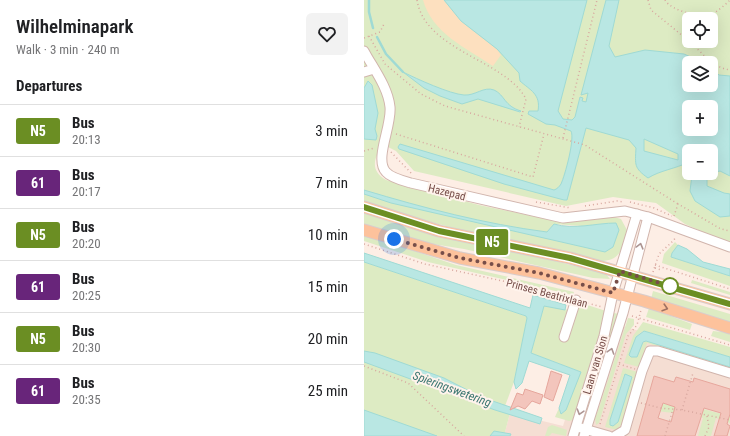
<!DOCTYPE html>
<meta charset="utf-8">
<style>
body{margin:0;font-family:"Roboto Condensed",sans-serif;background:#f2f2f2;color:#202124;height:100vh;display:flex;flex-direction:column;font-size:15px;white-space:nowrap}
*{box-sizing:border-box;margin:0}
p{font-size:13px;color:#757577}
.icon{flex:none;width:22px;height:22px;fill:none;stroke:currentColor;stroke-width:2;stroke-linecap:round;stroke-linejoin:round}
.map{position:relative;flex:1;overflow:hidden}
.drawer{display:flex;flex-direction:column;background:#fff;width:364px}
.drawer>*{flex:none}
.badge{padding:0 8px;border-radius:3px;font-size:14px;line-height:26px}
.fabs{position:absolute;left:318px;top:12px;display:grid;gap:8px}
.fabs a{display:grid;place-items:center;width:36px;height:36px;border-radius:6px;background:#fff;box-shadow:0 4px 16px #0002;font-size:20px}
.you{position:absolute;width:20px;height:20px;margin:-10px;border:3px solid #fff;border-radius:50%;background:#1a73e8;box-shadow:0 0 0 6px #1a73e833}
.map>.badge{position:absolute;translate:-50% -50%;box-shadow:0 0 0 2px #fff}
h2{padding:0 16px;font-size:15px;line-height:36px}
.round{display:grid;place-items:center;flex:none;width:42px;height:42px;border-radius:6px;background:#f2f2f2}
.summary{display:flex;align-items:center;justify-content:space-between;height:68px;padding:0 16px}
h1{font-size:19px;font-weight:600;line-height:30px}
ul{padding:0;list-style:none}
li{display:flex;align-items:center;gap:12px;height:52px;padding:0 16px;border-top:1px solid #e0e0e0}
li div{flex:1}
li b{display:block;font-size:15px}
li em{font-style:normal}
li .badge{min-width:44px;font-weight:700;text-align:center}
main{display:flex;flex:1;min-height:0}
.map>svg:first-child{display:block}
.residential{fill:#f5ded3}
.green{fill:#ddebc3;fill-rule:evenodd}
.sand{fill:#fde0bf}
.water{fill:#b9e7e3;stroke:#9fdad4;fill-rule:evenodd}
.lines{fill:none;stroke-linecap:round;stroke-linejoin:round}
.stream{stroke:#9fdad4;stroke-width:2.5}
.building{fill:#f3c5bc;stroke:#e6a69c;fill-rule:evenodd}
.minor-casing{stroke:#d1b5ad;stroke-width:11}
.major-casing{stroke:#d9cdcc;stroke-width:13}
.path{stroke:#d8a79f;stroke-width:1.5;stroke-dasharray:1 3;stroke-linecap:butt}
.minor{stroke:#fff;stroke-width:9}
.major{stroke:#fdc29c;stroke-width:11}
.oneway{stroke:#ad9592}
.oneway2{stroke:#9f7162}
.line-casing{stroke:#fff;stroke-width:9}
.line{stroke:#6b8e23;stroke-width:6}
.walk{stroke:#774e49;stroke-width:4;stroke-dasharray:0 7.2}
.stop-dot{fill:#fff;stroke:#6b8e23;stroke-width:2}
.labels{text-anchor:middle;stroke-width:4;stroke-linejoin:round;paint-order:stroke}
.street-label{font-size:11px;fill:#774e49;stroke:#fff3ec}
.water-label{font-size:12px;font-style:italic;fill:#3a7671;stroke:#fff3ec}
</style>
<main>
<section class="drawer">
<div class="summary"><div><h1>Wilhelminapark</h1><p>Walk · 3 min · 240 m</p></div><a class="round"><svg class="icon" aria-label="heart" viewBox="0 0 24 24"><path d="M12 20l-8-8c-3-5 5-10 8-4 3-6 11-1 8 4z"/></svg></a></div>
<h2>Departures</h2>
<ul>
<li><span class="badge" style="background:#6b8e23;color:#fff">N5</span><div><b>Bus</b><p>20:13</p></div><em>3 min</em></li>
<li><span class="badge" style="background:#68257a;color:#fff">61</span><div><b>Bus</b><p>20:17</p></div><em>7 min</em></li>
<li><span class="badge" style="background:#6b8e23;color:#fff">N5</span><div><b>Bus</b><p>20:20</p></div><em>10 min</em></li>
<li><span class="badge" style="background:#68257a;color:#fff">61</span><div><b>Bus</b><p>20:25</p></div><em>15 min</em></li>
<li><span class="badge" style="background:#6b8e23;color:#fff">N5</span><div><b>Bus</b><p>20:30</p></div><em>20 min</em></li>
<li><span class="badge" style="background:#68257a;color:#fff">61</span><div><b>Bus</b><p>20:35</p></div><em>25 min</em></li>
</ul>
</section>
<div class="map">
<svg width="366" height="436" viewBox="0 0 366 436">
<rect width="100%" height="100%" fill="#fdeee5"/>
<path class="residential" d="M233 318 366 359V436H140L146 413 199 426Z"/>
<g class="green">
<path d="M0 0H366V244L321 224 292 203 249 197 202 206 50 171 32 151 20 145C9 157 6 171 22 180L115 205 197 222 219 221 250 217 257 219 263 230C259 248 257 261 236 261 157 243 77 228 0 202ZM325 19H347V41H325ZM325 63H347V85H325ZM325 107H347V129H325ZM325 151H347V173H325ZM246 223 183 232 190 224 218 226Z"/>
<path d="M0 212 242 274 246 279 229 278 100 249 50 241 0 225Z"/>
<path d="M0 234 92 265 210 292 209 295 64 262 0 241Z"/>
<path d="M311 242 314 245 308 253 307 257 366 276V286L298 263 300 254Z"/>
<path d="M0 262 162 316 164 318 150 382 141 406 117 397 80 378 0 351Z"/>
<path d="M328 280 366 292V295L327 283Z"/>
<path d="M289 291 366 314V323L287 299Z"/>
<path d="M214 302 242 311 243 314 209 420 205 421 191 417 195 408 197 414 217 372 167 353 180 305 210 311Z"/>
<path d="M285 308 328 324 326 330 282 317Z"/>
<path d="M250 313 255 314 221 420H219L218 417Z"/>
<path d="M264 318 270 319V325L262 334 235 423 232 425 231 418 236 405Z"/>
<path d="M279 322 366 347V357L280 331 276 333 270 341 278 344 282 341 366 367V368L283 343 275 367 260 363 269 336Z"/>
<path d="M349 331 366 333V342L347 336Z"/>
<path d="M0 356 146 413 140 436H0Z"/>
<path d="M259 368 274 372 259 422 253 430 241 427ZM260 375 252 424 249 426 246 425V420Z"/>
<path d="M283 401 314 406 323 405 366 416V423L352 418 347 436H334L339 418C320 412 300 414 281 408Z"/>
<path d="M188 425 203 430 202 436 188 433 185 436H181L184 427Z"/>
</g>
<path class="sand" d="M59 0H80L97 21 133 49 137 55 129 66C102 48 68 33 59 0Z"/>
<g class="water">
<path d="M80 0H223L194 111 199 119 208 120 211 117 216 97 219 98 218 101 222 102 224 93 217 95 242 0H255L245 46 251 57 281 50 320 54 340 63H325V85H347V68L355 75 366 76V176L356 171 343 174V186L360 193 366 194V216L356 217 331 201 326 191 328 175 331 173H347V151H325V162C311 169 297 170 284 178 270 168 271 165 272 148L265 140 222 128 203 200H200L140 184 35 149 34 147 36 144 190 190C193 189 195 187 197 184 201 175 211 139 207 131L191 125 182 124 164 114 165 111H174C177 94 166 90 156 81L155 73 133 49 97 21ZM325 107H347V129H325ZM280 139 314 154V160L280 151Z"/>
<path d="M39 72C53 79 86 94 100 95 111 96 120 86 130 90 141 95 140 106 157 111L156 112 114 99 98 104 76 96 60 88Z"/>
<path d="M4 81 8 85 14 113 11 129 13 136 12 140 0 139V88Z"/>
<path d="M0 190C60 208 121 224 183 232L190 224C210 230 232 223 252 223L255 230 249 247 241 252 27 203 0 194Z"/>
<path d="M314 245 323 249 339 262 366 269V276L307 257 308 253Z"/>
<path d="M0 253 166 308 169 295 202 305 201 310 180 306 167 353 217 372 202 410 197 414 195 408 206 375 165 361 158 383 152 389 150 382 163 318 162 316 0 262Z"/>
<path d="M280 331 366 357V367L282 341 279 342 273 357H267L265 355 272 337Z"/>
<path d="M0 351 11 353 80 378 117 397 178 418 176 424 131 410 0 362Z"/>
<path d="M261 374 268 377 254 422 249 426 246 425V420Z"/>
<path d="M0 410 73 436H0Z"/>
<path d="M130 431 147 434 146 436H126Z"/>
</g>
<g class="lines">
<g class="stream">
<path d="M5 0V12L9 28"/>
<path d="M13 37 22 54 39 72"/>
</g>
</g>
<g class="building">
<path d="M187 371 198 375 189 401 180 397Z"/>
<path d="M290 376 310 382 312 377 329 382 330 378 366 389V414L363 424 366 426 363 436H350L357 413 340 408 331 436H273ZM299 403 311 407 307 422 294 418Z"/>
<path d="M161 389 179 395 176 404 168 401 161 409 154 406 146 410 153 393 159 395Z"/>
</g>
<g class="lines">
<defs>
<g id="minor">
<path d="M0 51C9 68 24 87 26 107 28 126 10 159 22 172 27 178 40 181 47 183L199 218 261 211 284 217 366 247"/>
<path d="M0 72 10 69"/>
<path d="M200 337 212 300"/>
<path d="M217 428 245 436"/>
<path d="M209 436 240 336 249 293 273 214"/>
<path d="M220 436 259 313 284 217"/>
<path d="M251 436 261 430 278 371 286 351H294L366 373"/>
</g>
<g id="major">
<path d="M0 207 75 231 206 258 366 304"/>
<path d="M0 230 96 258 175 273 280 301 366 328"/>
</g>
</defs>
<use href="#minor" class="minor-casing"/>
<use href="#major" class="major-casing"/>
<g class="path">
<path d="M53 0C61 51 142 60 162 99L155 127"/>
<path d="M284 0 287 10 325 41"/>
<path d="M301 0C307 11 337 18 348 14 354 11 361 5 366 0"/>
<path d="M5 36 21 64 57 94 81 106 221 145 314 204"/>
<path d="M0 38 16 32 20 24"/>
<path d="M325 41C339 53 347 67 366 70"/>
<path d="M32 134 169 177 180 134"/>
<path d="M199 138 233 0"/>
<path d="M0 151 10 148"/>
<path d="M27 152 47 173"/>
<path d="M172 202 207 208"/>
<path d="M266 202 290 208 308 216"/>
<path d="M221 206 253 201 260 202"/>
<path d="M310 216 314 204 357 229 366 231"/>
<path d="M0 244 61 264 175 289 203 297"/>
<path d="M291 265 366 289"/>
<path d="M291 268 297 270"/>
<path d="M289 272 295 254 310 240 312 236"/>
<path d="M220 302 238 307"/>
<path d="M268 316 366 345"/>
<path d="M255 364 271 369"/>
<path d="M0 366 44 383 100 436"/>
<path d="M277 403 296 408 318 410 366 420"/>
<path d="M318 410 329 373"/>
<path d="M236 424 264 336 273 325 277 310"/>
<path d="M301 436 309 409"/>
<path d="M341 436 345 427 343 416"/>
</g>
<use href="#minor" class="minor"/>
<use href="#major" class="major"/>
</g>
<defs><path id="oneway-chevron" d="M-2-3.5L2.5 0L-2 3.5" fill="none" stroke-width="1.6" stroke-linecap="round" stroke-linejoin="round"/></defs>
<g class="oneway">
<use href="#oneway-chevron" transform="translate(276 246) rotate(-75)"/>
<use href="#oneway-chevron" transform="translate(247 351) rotate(-72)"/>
<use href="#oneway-chevron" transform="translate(216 412) rotate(107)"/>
</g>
<use class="oneway2" href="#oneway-chevron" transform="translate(301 308) rotate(17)"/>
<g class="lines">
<defs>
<path id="line" d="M0 207 75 231 206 258 366 304"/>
</defs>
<use href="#line" class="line-casing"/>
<use href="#line" class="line"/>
<path class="walk" d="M30 239 96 258 175 273 249 293 256 271 306 286"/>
</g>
<circle class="stop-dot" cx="306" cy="286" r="8"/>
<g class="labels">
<g class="street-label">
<text transform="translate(83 192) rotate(14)" y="4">Hazepad</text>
<text transform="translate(183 293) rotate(15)" y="4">Prinses Beatrixlaan</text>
<text transform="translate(231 365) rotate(-73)" y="4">Laan van Sion</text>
</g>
<g class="water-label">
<text transform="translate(88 389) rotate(20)" y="4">Spieringswetering</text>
</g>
</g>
</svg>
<div class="fabs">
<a><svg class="icon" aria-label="locate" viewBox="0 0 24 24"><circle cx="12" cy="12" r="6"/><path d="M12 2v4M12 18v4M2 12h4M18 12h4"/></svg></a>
<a><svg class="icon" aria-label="layers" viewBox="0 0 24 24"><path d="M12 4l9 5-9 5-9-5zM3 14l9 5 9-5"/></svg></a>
<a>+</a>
<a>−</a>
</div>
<div class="you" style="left:30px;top:239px"></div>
<b class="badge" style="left:128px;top:242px;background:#6b8e23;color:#fff">N5</b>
</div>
</main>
